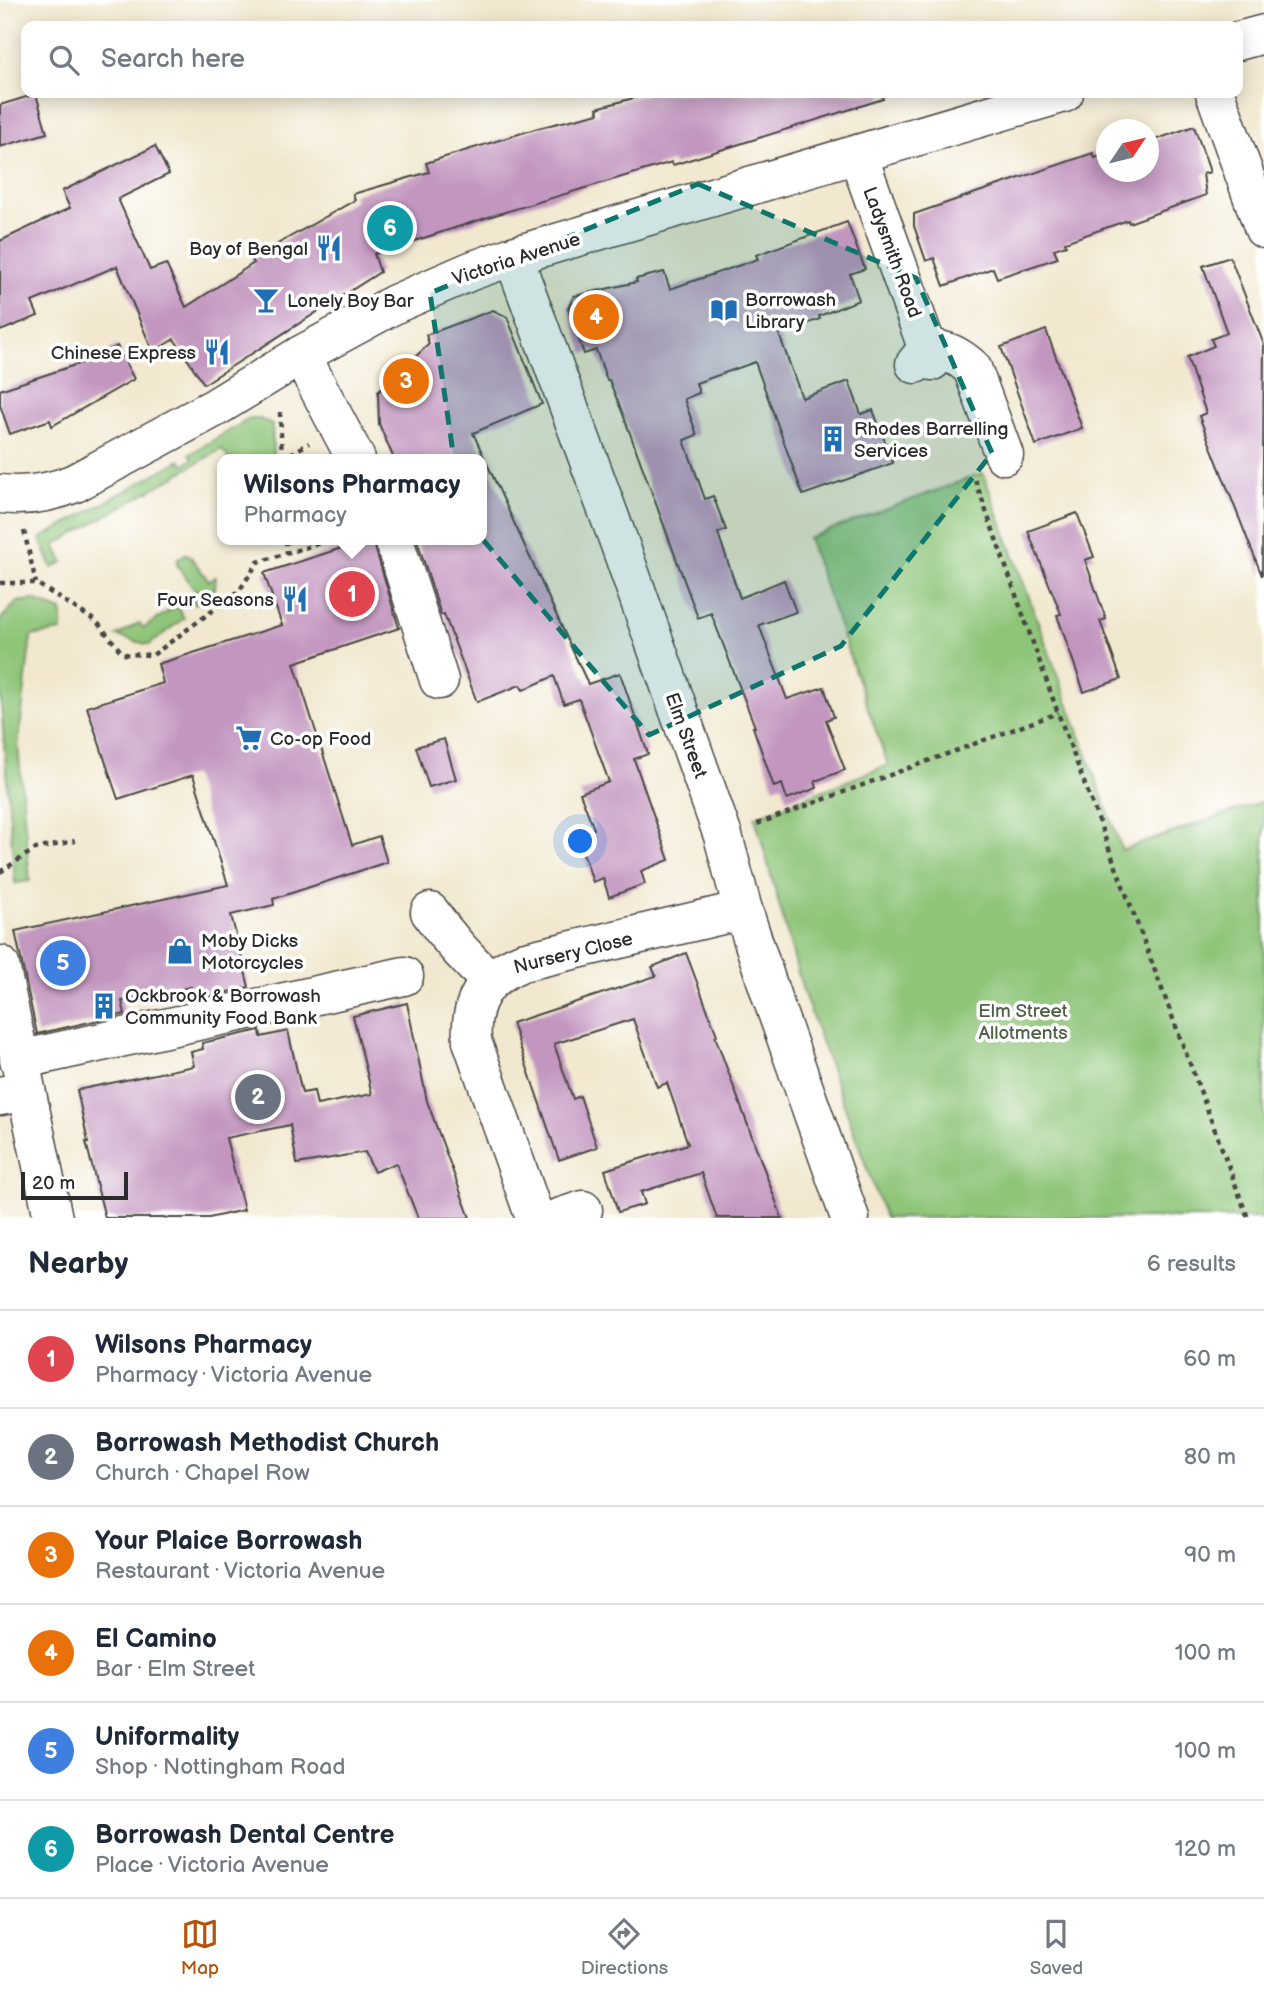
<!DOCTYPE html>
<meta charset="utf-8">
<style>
:root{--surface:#fff;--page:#f6f6f7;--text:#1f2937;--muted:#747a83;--line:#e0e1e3;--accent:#b45309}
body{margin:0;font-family:"Balsamiq Sans",sans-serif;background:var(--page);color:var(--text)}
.compass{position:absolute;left:1096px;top:119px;width:63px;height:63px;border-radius:50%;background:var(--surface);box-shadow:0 4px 18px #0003;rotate:55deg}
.scale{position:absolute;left:21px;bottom:18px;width:107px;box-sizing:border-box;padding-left:7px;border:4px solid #2b2b2b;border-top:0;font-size:19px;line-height:24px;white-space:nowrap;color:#2b2b2b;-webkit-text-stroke:5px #fff;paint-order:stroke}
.you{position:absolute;left:581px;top:842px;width:24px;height:24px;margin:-18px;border:5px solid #fff;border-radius:50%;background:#1a73e8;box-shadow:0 0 0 10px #1a73e833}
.badge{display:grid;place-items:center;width:46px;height:46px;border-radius:50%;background:var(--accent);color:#fff;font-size:23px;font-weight:700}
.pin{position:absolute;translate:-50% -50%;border:4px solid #fff;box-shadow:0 2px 7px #0006}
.popup{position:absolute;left:217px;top:454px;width:270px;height:91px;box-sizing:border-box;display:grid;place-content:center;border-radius:14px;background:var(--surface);filter:drop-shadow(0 2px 5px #0005);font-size:23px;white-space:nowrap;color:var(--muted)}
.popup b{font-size:26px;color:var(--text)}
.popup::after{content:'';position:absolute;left:50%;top:100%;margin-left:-14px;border:14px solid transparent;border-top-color:var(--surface)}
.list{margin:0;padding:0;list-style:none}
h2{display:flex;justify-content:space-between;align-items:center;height:91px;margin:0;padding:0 28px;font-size:30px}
h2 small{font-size:23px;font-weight:400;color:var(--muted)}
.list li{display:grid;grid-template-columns:46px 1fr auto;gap:21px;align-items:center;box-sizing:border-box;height:98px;padding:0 28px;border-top:2px solid var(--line)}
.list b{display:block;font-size:26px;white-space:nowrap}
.list p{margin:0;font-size:23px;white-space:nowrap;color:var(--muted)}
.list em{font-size:23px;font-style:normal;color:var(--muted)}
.icon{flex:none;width:38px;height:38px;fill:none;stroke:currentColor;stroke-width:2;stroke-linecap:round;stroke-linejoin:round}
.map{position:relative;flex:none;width:1264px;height:1218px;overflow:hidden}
.search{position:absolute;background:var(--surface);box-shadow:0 4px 18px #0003;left:21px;right:21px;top:21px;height:77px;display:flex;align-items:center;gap:18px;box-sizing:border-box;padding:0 24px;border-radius:14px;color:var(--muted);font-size:26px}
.sheet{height:679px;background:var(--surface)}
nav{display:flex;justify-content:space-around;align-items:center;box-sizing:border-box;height:98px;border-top:2px solid var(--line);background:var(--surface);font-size:19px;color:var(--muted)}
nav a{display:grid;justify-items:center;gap:4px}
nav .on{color:var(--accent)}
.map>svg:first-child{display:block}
</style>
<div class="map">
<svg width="1264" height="1218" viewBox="0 0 1264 1218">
<rect width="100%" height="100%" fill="#fff"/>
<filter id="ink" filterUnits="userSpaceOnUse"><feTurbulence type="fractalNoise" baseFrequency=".0143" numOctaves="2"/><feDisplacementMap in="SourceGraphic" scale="14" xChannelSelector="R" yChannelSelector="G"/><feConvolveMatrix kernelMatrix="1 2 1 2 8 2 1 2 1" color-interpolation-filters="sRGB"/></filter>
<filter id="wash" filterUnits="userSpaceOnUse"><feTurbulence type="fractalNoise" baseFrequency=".00686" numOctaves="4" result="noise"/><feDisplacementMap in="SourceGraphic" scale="28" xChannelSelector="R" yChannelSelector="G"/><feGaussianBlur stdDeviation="1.57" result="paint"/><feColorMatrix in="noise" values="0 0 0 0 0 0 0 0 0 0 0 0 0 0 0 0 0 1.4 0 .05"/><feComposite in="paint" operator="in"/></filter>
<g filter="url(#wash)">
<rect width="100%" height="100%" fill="#f1e8cf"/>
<g fill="#8ec578" stroke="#5c7852" stroke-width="2">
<path d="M 249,419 L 260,419 L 272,425 L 273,459 L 229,459 L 222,449 L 55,545 L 63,562 L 52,568 L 40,539 L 180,460 L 184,464 L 193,459 L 190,454 Z"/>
<path d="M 983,473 L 1122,850 L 1264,801 L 1264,1218 L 885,1218 L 803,991 L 755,817 L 888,765 L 808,538 Z"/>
<path d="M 185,554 L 189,555 L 209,581 L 216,577 L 215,589 L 195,604 L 190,596 L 196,591 L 177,565 L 177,560 Z"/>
<path d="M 34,600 L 62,611 L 62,631 L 31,636 L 18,746 L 30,881 L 15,883 L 0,691 L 0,620 L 17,602 Z"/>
<path d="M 177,605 L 184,618 L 149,645 L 117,636 L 139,623 L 144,628 Z"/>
</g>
<g id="blocks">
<g fill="#c296bf">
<path d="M 652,93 L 882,93 L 883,99 L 673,165 L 672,162 L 495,215 L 374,254 L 380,272 L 204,384 L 174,339 L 153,352 L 117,266 L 32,302 L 38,316 L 0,331 L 0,241 L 70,208 L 62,191 L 155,146 L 169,174 L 118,199 L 150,270 L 166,264 L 186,307 L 254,263 L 251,259 L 355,200 L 353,194 L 429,172 L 426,163 L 538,128 L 599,113 L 597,108 Z"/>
<path d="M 36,94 L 47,133 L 0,147 L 0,105 Z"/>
<path d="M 1194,126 L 1210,172 L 1203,174 L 1206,195 L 1129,223 L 1128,220 L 1065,242 L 1066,245 L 1054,249 L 1058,258 L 997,278 L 993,268 L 944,286 L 934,258 L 926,261 L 914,226 L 914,214 L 1093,153 L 1095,158 L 1107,154 L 1107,172 L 1149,172 L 1149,142 Z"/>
<path d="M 847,222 L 865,269 L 850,274 L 859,300 L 819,316 L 820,319 L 779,334 L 802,398 L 849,381 L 861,414 L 873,410 L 893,463 L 803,495 L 755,362 L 696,383 L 699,393 L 684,399 L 697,435 L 684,440 L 705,499 L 713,496 L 726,530 L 718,533 L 740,598 L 784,580 L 796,612 L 759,625 L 787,699 L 824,687 L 834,717 L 826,720 L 845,770 L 815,781 L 817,788 L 787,799 L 782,784 L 774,787 L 753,727 L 755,727 L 711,613 L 698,618 L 621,409 L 609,380 L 607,380 L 596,350 L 584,354 L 568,308 L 574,296 L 637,282 L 636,279 L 664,272 L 670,289 L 758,259 L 756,255 Z"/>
<path d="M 1230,257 L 1264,345 L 1262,576 L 1199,416 L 1206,413 L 1187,357 L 1214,346 L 1211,339 L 1227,333 L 1203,266 Z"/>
<path d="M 493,310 L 507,317 L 542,404 L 473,433 L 588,684 L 620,673 L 648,754 L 634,759 L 669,860 L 641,871 L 645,884 L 609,897 L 603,878 L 593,882 L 577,835 L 594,829 L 580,793 L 609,782 L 579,699 L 564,704 L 554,676 L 523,690 L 520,685 L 477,702 L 444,614 L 441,615 L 417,540 L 481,540 L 481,459 L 394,459 L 379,424 L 378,392 L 429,344 L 426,335 Z"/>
<path d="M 1046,330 L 1082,428 L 1036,445 L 1001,347 Z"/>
<path d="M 117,346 L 134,379 L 52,426 L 50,420 L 10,434 L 0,405 L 0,390 L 93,359 Z"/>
<path d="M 1077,513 L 1094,557 L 1085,560 L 1106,619 L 1100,621 L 1121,679 L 1084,692 L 1057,615 L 1061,614 L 1028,531 Z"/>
<path d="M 367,540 L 373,540 L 399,628 L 294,663 L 352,845 L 379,836 L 387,862 L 273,899 L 274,905 L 231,915 L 249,987 L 193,1000 L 191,987 L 122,1001 L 125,1014 L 37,1034 L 15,931 L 228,885 L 193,775 L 118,799 L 87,707 L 163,683 L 158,664 L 282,625 L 264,573 Z"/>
<path d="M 444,739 L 456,779 L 429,787 L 416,747 Z"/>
<path d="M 686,953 L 717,1035 L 715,1036 L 782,1218 L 717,1218 L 701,1173 L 641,1192 L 645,1204 L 618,1212 L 605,1170 L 688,1144 L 667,1083 L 657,1087 L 633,1019 L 554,1044 L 573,1099 L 580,1096 L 597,1147 L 559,1160 L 512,1023 L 656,976 L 652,967 Z"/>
<path d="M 407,1003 L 427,1101 L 470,1218 L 418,1218 L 396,1163 L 374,1172 L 365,1152 L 297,1164 L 290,1125 L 226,1138 L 244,1210 L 209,1218 L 105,1218 L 86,1142 L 88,1142 L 77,1090 L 194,1066 L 191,1052 L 203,1049 L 202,1043 L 260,1030 L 261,1037 L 288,1031 L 302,1093 L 314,1091 L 317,1105 L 372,1094 L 353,1016 Z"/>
</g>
</g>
</g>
<g filter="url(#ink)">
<use href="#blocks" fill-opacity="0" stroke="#494744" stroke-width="2"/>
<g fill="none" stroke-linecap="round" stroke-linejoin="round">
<g stroke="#494744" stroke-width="41">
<g id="minor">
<path d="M 1238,41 L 1264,34"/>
<path d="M 1215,93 L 1264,229"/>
<path d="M 858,155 L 932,361"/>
<path d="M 513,256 L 619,542 L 723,836 L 743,910 L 773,1001 L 850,1218"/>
<path d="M 301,355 L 356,459"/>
<path d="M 915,364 L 927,349 C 945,348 959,356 972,368 L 1004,455"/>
<path d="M 0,494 C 27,497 51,493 75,483 L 216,407 L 301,355 L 395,304 L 471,271 L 513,256 L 1064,93"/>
<path d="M 394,540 L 439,680"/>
<path d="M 430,912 C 448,938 466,959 490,980"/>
<path d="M 19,1060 L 404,976"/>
<path d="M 0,1096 L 26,1091"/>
<path d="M 535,1218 L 472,1041 C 469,1000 485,977 522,962 L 743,910"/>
<path d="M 558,1218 L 583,1210"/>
</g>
</g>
<g stroke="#494744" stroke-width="41">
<path id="major" d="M 0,965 L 53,1218"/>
</g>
<g stroke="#494744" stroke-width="4.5" stroke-dasharray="5 5" stroke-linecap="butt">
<path d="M 280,412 L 282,459"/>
<path d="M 282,459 L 309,443"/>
<path d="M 975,480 L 1058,713 L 1248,1218"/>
<path d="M 24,531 L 36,583"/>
<path d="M 286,540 L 287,553"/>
<path d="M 0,583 L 36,583 L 97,622 L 123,654 L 153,655 L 239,591 L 258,562 L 330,540"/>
<path d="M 757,824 L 1058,713"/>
<path d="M 0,872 L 35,849 L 75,841"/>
</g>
<use href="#minor" stroke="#fff" stroke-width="38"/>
<use href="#major" stroke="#fff" stroke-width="38"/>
</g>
</g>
<path fill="#0f766e" fill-opacity="0.2" stroke="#0f766e" stroke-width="5" stroke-dasharray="14 9" stroke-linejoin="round" d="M 698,184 L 916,278 L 992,453 L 841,646 L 649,735 L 462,515 L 430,293 Z"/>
<defs>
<g id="restaurant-bare" transform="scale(2.1)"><path d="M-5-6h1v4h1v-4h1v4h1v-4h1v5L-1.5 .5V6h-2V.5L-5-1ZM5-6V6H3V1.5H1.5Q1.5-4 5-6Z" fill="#1f6fb2" stroke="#fff" stroke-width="2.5" paint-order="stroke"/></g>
<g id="bar-bare" transform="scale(2.1)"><path d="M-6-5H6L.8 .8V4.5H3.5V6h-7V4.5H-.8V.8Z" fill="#1f6fb2" stroke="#fff" stroke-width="2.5" paint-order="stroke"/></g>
<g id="library-bare" transform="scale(2.1)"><path d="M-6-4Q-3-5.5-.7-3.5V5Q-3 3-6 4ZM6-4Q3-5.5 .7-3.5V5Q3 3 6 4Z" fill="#1f6fb2" stroke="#fff" stroke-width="2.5" paint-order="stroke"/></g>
<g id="building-bare" transform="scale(2.1)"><path d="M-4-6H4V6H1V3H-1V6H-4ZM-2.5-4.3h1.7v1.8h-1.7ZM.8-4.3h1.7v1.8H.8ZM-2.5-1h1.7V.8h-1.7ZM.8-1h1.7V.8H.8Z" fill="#1f6fb2" stroke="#fff" stroke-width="2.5" paint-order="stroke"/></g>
<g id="supermarket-bare" transform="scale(2.1)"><path d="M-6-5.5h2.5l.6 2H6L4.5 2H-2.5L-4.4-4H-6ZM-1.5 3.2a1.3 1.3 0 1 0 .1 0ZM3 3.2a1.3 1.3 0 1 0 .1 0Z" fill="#1f6fb2" stroke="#fff" stroke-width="2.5" paint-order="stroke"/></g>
<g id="shop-bare" transform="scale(2.1)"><path d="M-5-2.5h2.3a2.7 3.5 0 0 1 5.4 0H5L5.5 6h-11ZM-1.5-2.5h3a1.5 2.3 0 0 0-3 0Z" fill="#1f6fb2" stroke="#fff" stroke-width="2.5" paint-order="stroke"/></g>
</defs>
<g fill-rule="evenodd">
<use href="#restaurant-bare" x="329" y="248"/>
<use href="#bar-bare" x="266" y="300"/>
<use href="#library-bare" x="724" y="310"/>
<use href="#restaurant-bare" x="217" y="352"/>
<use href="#building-bare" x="833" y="439"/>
<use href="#restaurant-bare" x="295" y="599"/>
<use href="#supermarket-bare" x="249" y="738"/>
<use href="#shop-bare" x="180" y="951"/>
<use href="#building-bare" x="104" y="1006"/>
</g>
<g text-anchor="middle" stroke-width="7" stroke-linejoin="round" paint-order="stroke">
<g font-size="19" fill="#2b2b2b" stroke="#fff" text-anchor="start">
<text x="308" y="255" text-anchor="end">Bay of Bengal</text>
<text x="745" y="306">Borrowash<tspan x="745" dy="22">Library</tspan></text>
<text x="287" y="307">Lonely Boy Bar</text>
<text x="196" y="359" text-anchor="end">Chinese Express</text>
<text x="854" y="435">Rhodes Barrelling<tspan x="854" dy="22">Services</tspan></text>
<text x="274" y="606" text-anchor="end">Four Seasons</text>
<text x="270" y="745">Co-op Food</text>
<text x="201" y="947">Moby Dicks<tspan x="201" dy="22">Motorcycles</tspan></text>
<text x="125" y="1002">Ockbrook &amp; Borrowash<tspan x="125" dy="22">Community Food Bank</tspan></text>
</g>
<g font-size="19" fill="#2b2b2b" stroke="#fff">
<text transform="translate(893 252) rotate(70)" y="7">Ladysmith Road</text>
<text transform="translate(516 258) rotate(-18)" y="7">Victoria Avenue</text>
<text transform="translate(687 735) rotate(70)" y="7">Elm Street</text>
<text transform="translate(573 952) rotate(-14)" y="7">Nursery Close</text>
</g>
<g font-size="19" fill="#4e6146" stroke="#fff">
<text x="1023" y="1017">Elm Street<tspan x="1023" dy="22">Allotments</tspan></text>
</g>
</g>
</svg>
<svg class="compass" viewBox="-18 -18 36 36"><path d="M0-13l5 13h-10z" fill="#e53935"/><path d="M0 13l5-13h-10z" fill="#747a83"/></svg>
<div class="scale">20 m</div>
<div class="you"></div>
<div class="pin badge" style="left:352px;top:594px;background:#e0444e">1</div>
<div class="popup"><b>Wilsons Pharmacy</b>Pharmacy</div>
<div class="pin badge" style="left:258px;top:1097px;background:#6b7280">2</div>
<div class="pin badge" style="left:406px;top:381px;background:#e8710a">3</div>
<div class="pin badge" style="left:596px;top:317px;background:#e8710a">4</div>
<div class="pin badge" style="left:63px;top:963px;background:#3f7fe0">5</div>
<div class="pin badge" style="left:390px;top:228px;background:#0f9aa8">6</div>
<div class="search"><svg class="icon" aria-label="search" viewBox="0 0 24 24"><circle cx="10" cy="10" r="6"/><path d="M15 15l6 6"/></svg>Search here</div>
</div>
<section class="sheet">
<h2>Nearby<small>6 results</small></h2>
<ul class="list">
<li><span class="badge" style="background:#e0444e">1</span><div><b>Wilsons Pharmacy</b><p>Pharmacy · Victoria Avenue</p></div><em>60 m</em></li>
<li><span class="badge" style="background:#6b7280">2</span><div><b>Borrowash Methodist Church</b><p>Church · Chapel Row</p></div><em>80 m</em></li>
<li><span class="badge" style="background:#e8710a">3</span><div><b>Your Plaice Borrowash</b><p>Restaurant · Victoria Avenue</p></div><em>90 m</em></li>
<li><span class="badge" style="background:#e8710a">4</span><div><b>El Camino</b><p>Bar · Elm Street</p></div><em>100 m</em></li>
<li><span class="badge" style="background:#3f7fe0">5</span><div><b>Uniformality</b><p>Shop · Nottingham Road</p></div><em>100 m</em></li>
<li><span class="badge" style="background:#0f9aa8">6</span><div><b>Borrowash Dental Centre</b><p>Place · Victoria Avenue</p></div><em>120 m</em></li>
</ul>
</section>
<nav>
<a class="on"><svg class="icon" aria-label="map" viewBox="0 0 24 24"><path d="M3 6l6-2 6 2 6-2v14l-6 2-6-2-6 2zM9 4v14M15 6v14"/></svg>Map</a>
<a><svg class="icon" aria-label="directions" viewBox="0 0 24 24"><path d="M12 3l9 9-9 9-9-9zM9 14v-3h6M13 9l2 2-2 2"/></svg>Directions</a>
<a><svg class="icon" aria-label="saved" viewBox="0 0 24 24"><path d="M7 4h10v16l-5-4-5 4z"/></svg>Saved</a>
</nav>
